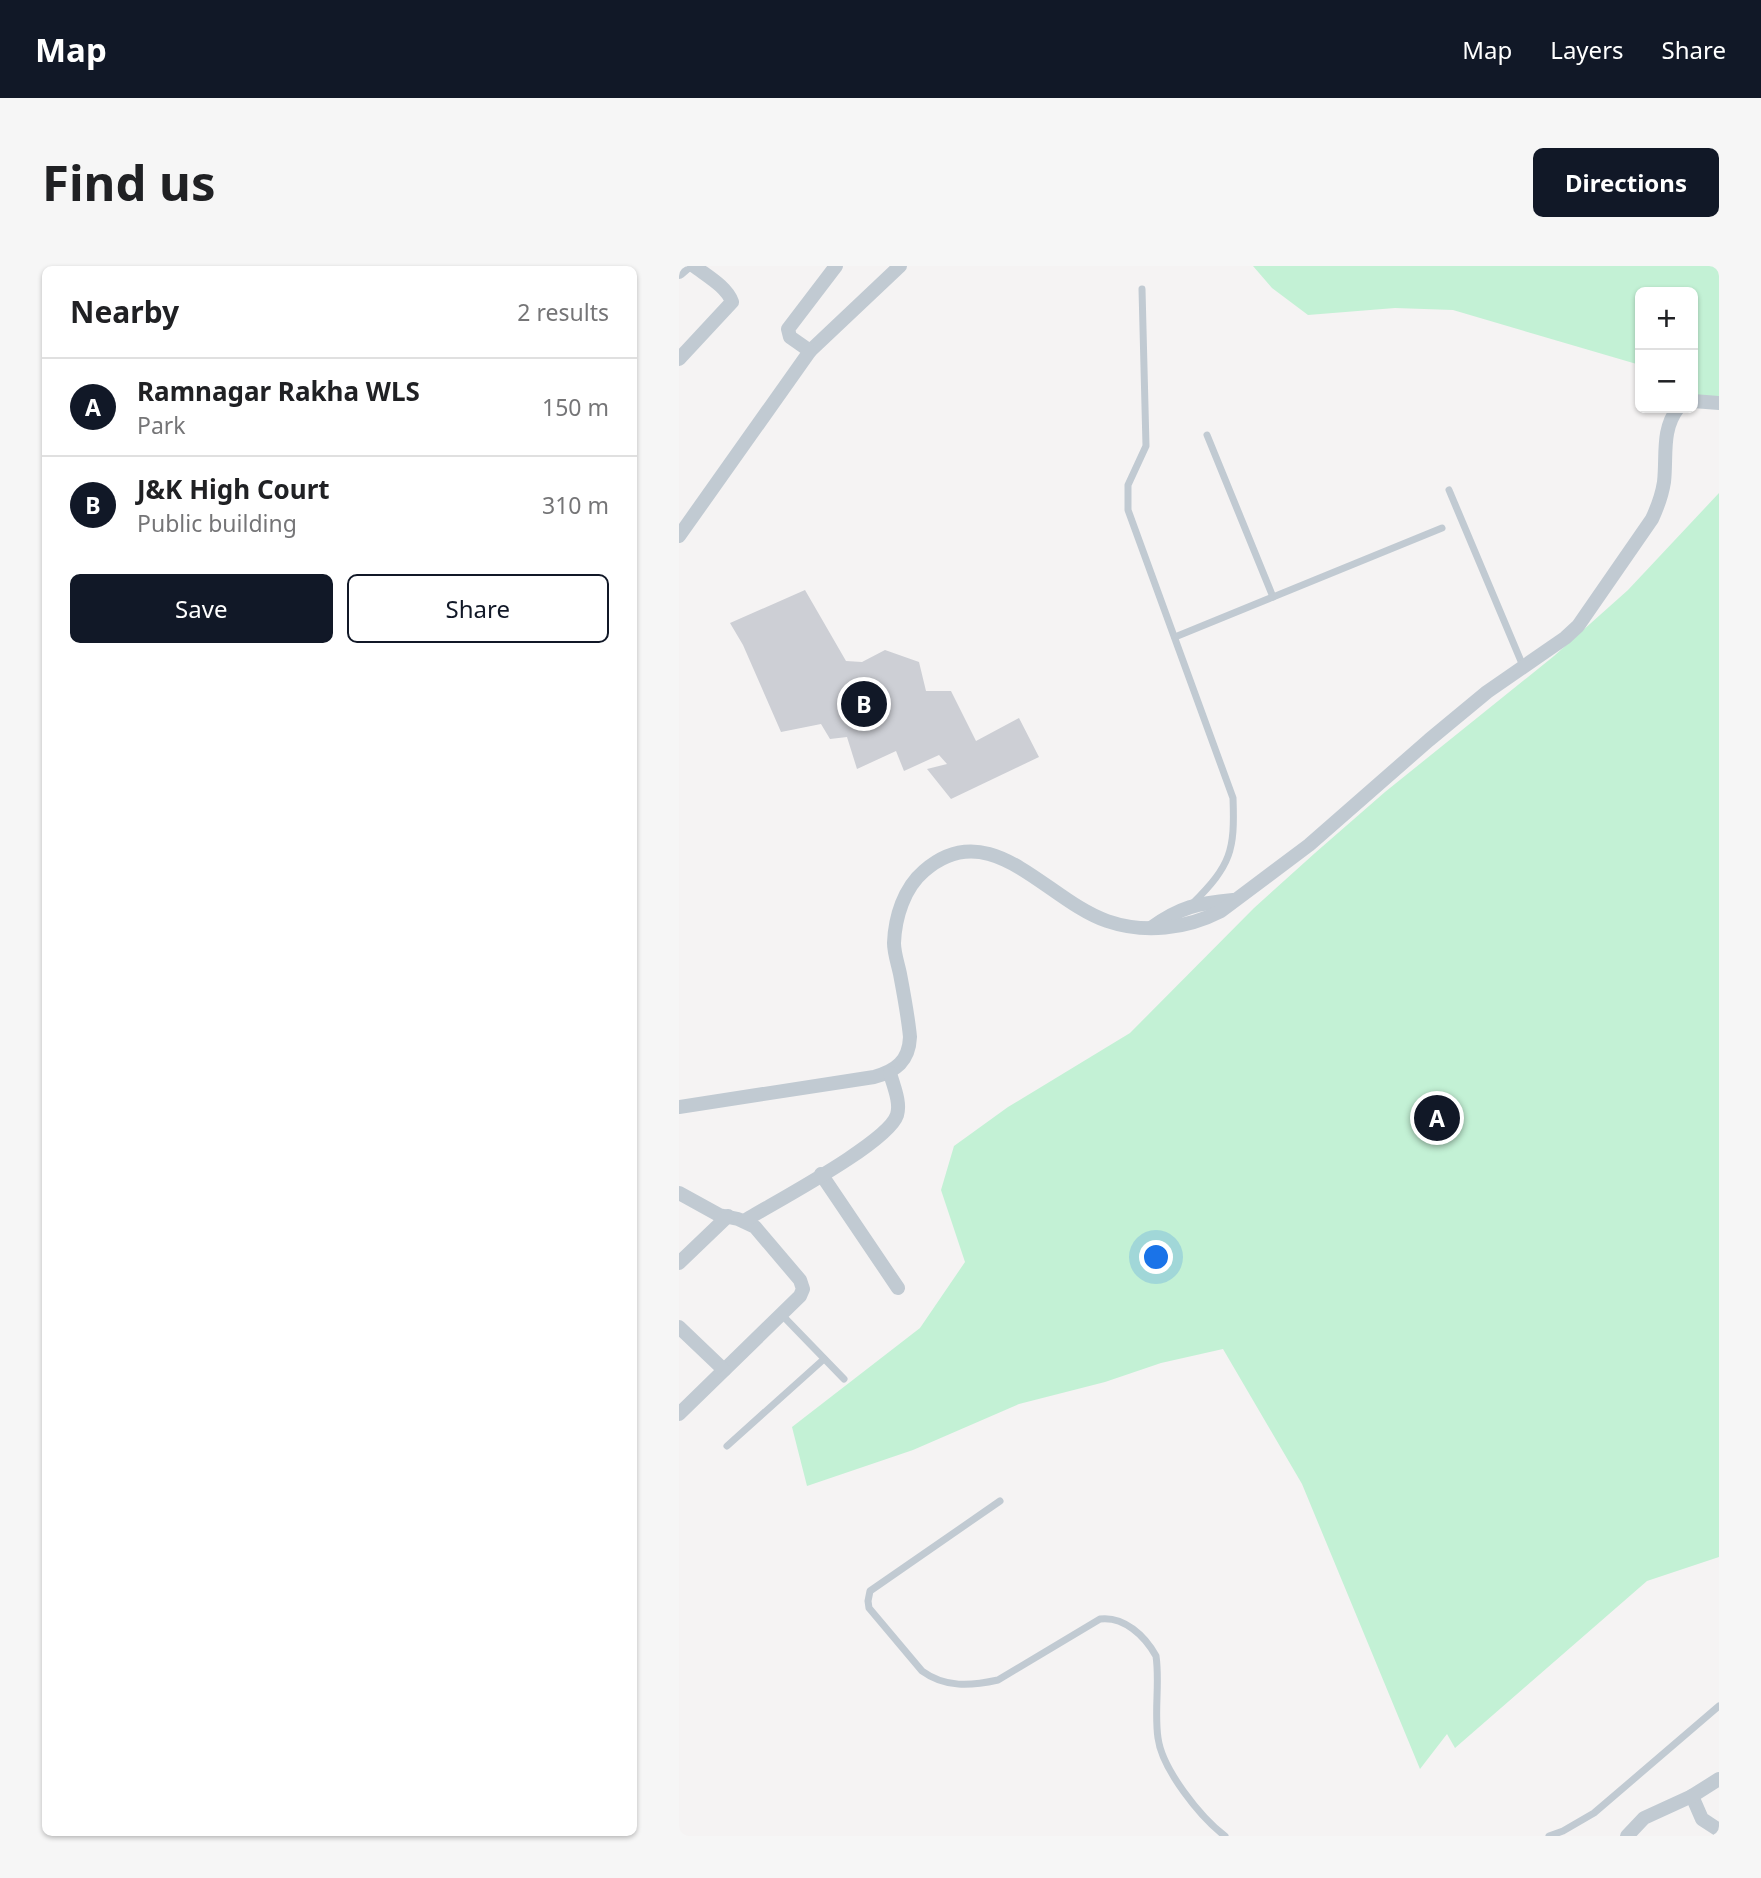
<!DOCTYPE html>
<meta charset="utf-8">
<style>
:root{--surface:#fff;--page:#f6f6f6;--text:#202124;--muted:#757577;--line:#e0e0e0;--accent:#111827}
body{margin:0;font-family:"Noto Sans",sans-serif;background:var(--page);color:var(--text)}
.controls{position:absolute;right:21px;top:21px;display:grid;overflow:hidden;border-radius:10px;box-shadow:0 2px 5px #0004}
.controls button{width:63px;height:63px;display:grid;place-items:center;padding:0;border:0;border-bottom:2px solid var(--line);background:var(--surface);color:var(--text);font:35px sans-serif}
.you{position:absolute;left:478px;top:992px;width:24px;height:24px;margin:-18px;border:5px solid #fff;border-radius:50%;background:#1a73e8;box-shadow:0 0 0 10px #1a73e833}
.badge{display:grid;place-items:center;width:46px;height:46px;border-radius:50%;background:var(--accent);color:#fff;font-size:23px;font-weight:700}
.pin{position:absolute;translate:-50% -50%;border:4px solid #fff;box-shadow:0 2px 7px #0006}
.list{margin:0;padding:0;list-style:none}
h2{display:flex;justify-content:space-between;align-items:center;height:91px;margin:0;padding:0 28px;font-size:30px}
h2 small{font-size:23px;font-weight:400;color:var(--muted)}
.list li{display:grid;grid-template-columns:46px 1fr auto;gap:21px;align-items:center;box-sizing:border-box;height:98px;padding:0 28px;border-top:2px solid var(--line)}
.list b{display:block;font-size:26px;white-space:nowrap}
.list p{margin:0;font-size:23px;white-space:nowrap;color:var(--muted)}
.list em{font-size:23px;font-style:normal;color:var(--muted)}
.actions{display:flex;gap:14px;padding:21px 28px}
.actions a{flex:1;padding:16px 0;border:2px solid var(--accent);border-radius:10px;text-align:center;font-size:24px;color:var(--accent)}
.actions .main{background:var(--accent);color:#fff}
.map{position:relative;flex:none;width:1040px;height:1570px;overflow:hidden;border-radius:10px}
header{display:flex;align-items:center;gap:42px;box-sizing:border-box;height:98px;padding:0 35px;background:var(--accent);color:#fff}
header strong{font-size:33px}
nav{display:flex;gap:38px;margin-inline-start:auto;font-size:24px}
.intro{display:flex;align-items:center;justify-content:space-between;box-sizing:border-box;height:168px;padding:0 42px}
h1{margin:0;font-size:49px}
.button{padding:18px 32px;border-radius:10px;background:var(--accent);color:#fff;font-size:24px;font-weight:700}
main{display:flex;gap:42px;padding:0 42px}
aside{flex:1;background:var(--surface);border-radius:10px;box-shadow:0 2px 5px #0004}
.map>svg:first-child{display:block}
</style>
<header>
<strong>Map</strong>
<nav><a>Map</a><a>Layers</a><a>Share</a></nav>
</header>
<div class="intro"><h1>Find us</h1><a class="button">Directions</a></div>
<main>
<aside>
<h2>Nearby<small>2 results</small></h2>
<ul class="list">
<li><span class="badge">A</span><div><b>Ramnagar Rakha WLS</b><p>Park</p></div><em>150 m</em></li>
<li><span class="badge">B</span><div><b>J&amp;K High Court</b><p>Public building</p></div><em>310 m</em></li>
</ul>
<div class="actions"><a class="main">Save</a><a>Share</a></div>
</aside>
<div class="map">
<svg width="1040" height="1570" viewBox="0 0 1040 1570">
<rect width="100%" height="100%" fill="#f5f3f3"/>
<g fill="#c3f1d5">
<path d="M 574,0 L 1040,0 L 1040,142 L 1014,127 L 1014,26 L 961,26 L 961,99 L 774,44 L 716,42 L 629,49 L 593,22 Z"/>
<path d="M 1040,227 L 1040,1291 L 968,1315 L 776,1482 L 768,1468 L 741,1503 L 623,1218 L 544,1083 L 482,1097 L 426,1116 L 340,1138 L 234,1184 L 128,1220 L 113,1161 L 241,1062 L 286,996 L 262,924 L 275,880 L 329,841 L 451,767 L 575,642 L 636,587 L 706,526 L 875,390 L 949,324 Z"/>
</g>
<path fill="#cdcfd5" d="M 126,324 L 167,395 L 183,396 L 206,384 L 240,396 L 247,425 L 272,425 L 297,475 L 340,452 L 360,491 L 272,533 L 248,503 L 268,498 L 260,489 L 225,505 L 217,485 L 178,503 L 168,471 L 151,473 L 142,458 L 102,466 L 64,379 L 51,357 Z"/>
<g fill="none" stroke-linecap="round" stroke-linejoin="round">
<g stroke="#c1cad2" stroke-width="7">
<path d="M 463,23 L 467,180 L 449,219 L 449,244 L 554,532 C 556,585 552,599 514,637"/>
<path d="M 528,169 L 594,331"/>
<path d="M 770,224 L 844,400"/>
<path d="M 496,371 L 763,262"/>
<path d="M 103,1049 L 165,1113"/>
<path d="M 48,1180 L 145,1093"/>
<path d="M 321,1235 L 191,1325 L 189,1335 L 190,1342 L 243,1405 C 266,1422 292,1420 319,1414 L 421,1353 C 445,1350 466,1370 477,1390 C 481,1417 475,1445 479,1472 C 483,1503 521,1551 546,1570"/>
<path d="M 870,1570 L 884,1565 L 915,1547 L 1040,1440"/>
</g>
<g stroke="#c1cad2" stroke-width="14">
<path d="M 0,6 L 7,0"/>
<path d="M 131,85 L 221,0"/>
<path d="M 0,93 L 53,36 C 48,21 28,10 15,0"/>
<path d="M 1014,135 L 1040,137"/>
<path d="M 0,270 L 131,85 L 111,71 L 109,63 L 157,0"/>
<path d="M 472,662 C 501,641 519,637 554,634"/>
<path d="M 0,841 L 195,811 C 217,805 230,795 231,771 C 229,750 225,729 221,708 C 219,698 215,687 215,677 C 216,651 225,622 245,605 C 311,547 367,634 428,655 C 466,668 507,663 542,645 L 630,579 L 750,474 L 808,426 L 886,372 L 899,360 L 973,253 C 979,240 983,229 985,216 C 988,190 982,164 999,142"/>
<path d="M 142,908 L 219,1022"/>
<path d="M 0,927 L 40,949 L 59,953 L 76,961 L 121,1014 L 124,1023 L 121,1030 L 0,1148"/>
<path d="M 65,955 C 94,937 209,877 218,849 C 222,836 214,819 211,807"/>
<path d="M 0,997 L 49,950"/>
<path d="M 0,1061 L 45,1104"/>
<path d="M 1013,1530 L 1023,1553 L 1040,1564"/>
<path d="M 948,1570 L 965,1552 L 1013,1530 L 1040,1513"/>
</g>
</g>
</svg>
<div class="controls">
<button>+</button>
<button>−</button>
</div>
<div class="you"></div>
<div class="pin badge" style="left:758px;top:852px">A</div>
<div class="pin badge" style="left:185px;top:438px">B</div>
</div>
</main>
